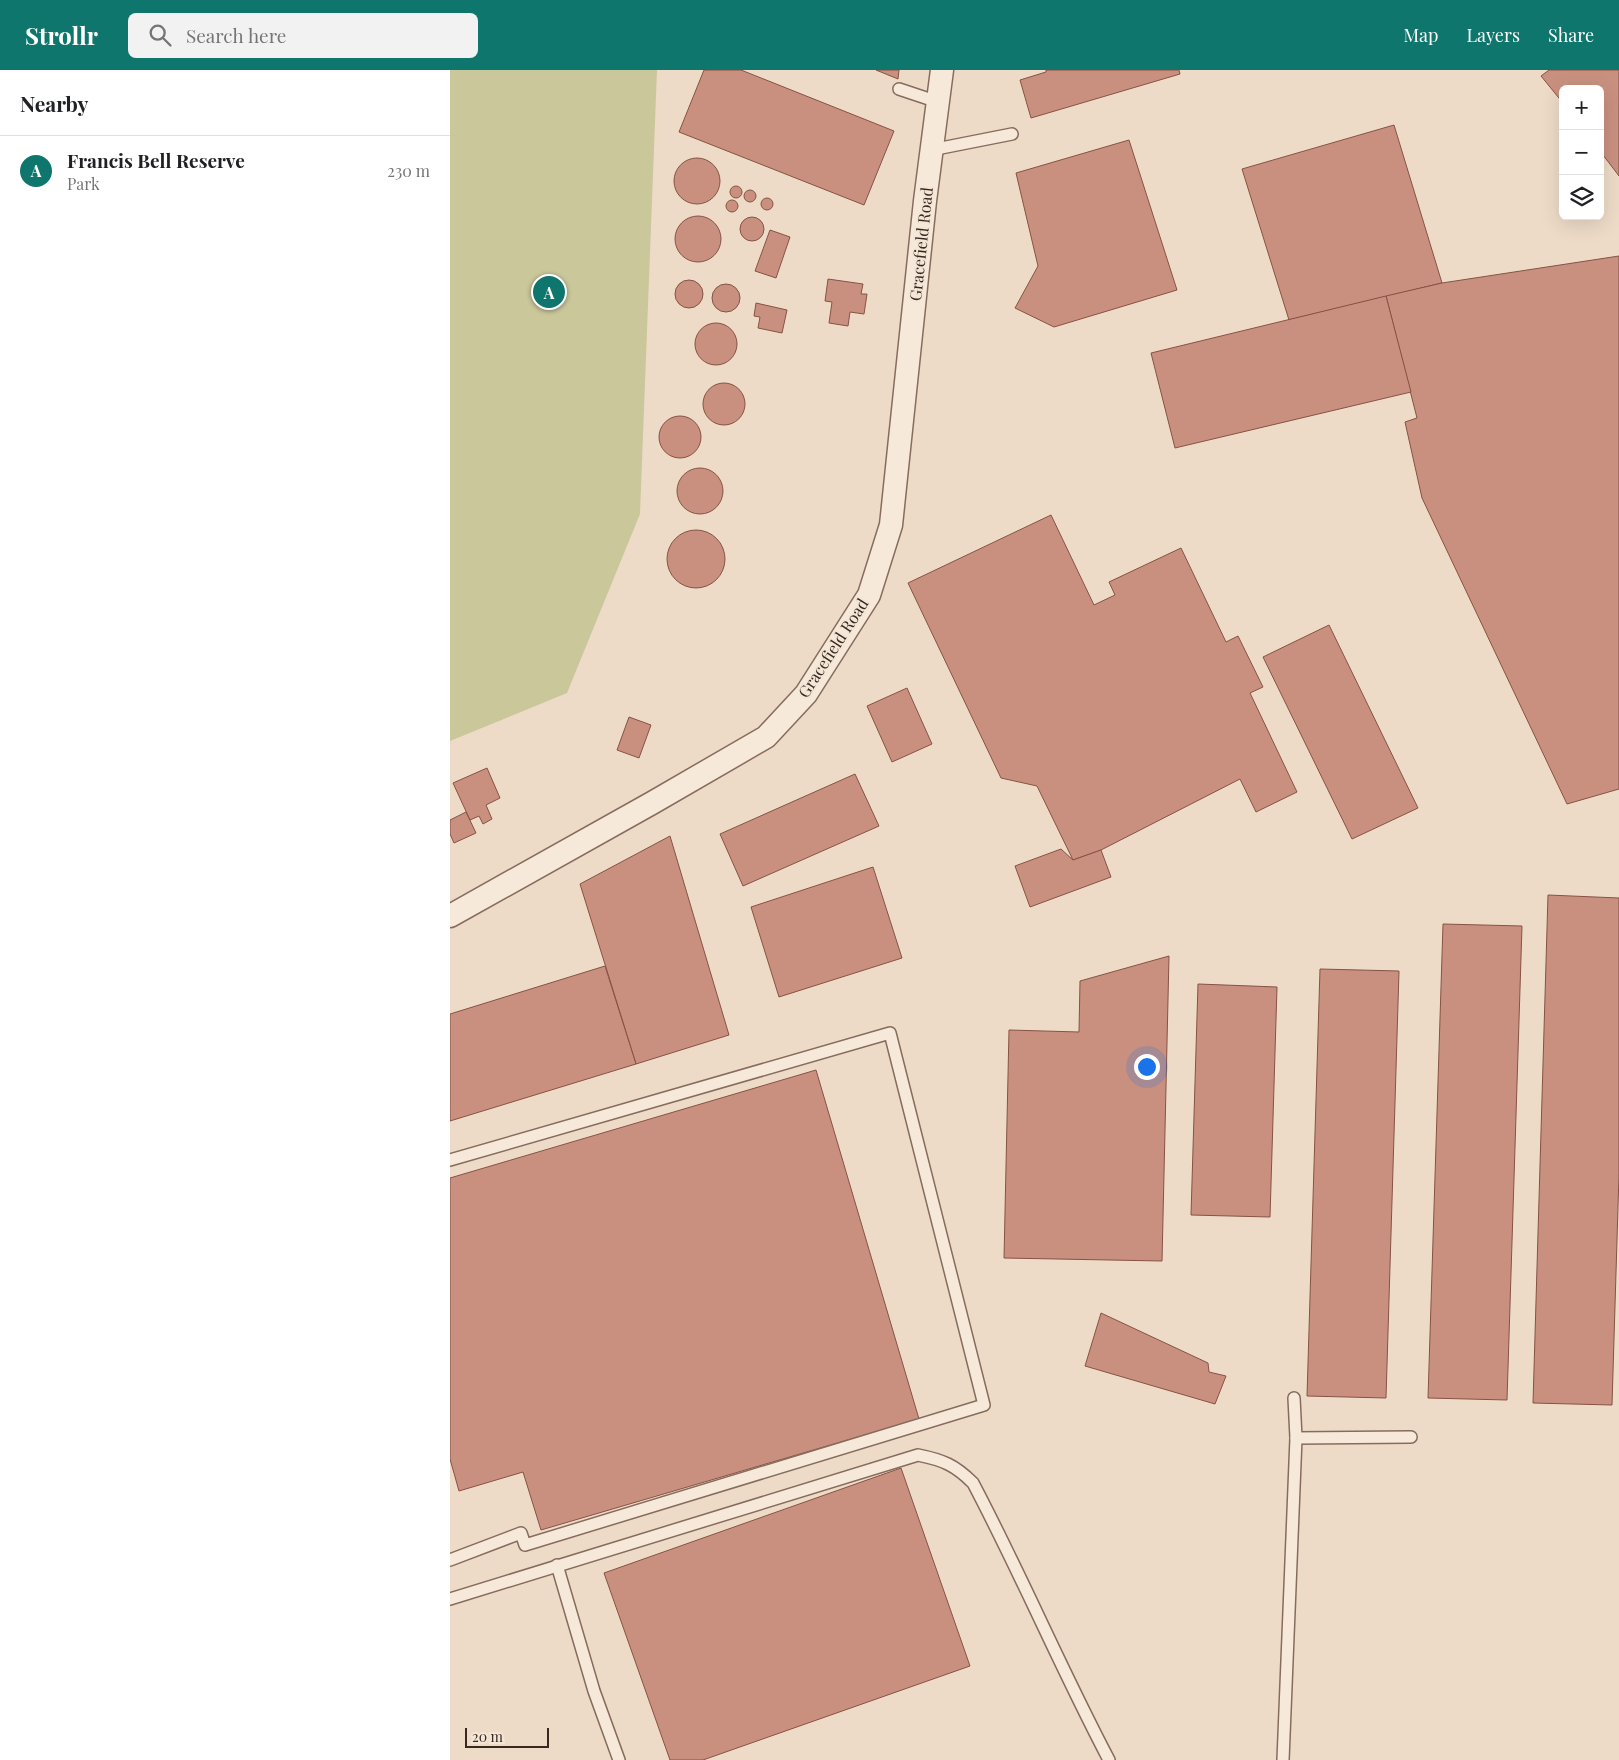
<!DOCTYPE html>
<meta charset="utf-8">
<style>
:root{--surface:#fff;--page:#f2f2f2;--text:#202124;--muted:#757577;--line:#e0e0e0;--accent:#0f766e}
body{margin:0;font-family:"Playfair Display",serif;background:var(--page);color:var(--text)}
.controls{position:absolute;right:15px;top:15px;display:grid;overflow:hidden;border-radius:8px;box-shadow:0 5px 20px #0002}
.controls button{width:45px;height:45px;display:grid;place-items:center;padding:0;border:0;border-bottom:1px solid var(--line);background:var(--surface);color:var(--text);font:25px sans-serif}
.scale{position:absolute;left:15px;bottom:12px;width:84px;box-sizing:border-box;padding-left:5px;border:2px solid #382820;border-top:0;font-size:14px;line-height:18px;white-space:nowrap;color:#382820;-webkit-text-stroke:4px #f4e6d6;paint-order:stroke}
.you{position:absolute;left:696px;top:996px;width:18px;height:18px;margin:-12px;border:4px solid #fff;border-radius:50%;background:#1a73e8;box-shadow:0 0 0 8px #1a73e833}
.badge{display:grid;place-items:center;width:32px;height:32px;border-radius:50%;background:var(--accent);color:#fff;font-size:16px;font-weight:700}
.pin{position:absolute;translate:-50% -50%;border:2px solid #fff;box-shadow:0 1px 5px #0006}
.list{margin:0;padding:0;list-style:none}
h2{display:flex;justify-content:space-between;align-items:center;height:65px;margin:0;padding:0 20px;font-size:21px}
h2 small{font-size:16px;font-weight:400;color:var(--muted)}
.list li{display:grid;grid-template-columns:32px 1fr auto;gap:15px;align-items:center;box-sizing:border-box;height:70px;padding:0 20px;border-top:1px solid var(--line)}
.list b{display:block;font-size:19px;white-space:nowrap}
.list p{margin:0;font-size:16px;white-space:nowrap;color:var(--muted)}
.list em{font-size:16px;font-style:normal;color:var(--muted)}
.icon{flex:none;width:28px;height:28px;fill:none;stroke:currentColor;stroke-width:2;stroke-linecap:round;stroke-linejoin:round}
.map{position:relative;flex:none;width:1169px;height:1690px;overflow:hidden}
header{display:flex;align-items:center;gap:30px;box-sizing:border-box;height:70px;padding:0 25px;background:var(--accent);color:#fff}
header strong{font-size:24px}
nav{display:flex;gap:28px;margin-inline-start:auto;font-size:18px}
.search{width:350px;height:45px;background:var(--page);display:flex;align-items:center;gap:12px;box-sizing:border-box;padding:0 18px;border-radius:8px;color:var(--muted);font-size:19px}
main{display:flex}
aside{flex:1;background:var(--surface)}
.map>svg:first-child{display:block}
</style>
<header>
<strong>Strollr</strong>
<div class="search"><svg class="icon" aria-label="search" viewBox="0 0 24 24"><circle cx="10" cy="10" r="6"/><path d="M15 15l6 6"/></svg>Search here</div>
<nav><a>Map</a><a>Layers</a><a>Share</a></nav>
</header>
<main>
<aside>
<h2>Nearby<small></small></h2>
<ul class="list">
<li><span class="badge">A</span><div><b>Francis Bell Reserve</b><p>Park</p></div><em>230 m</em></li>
</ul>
</aside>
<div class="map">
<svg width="1169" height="1690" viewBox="0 0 1169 1690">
<rect width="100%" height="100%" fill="#eddbc7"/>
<path fill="#cac79b" d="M 0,0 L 207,0 L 190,444 L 117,623 L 0,671 Z"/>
<g fill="#c9907f" stroke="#865244">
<path d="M 254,0 L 291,0 L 444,61 L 414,135 L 229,62 Z"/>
<path d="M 426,0 L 449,0 L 448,9 Z"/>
<path d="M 596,0 L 729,0 L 730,4 L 581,48 L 570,10 L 596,2 Z"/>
<path d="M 1099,0 L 1169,0 L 1169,106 L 1150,81 L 1150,19 L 1113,19 L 1113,33 L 1091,6 Z"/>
<path d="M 944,55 L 992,213 L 839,250 L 792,99 Z"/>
<path d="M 679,70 L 727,220 L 604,257 L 565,238 L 588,196 L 566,103 Z"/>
<circle cx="247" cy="111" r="23"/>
<circle cx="286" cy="122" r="6"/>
<circle cx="300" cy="126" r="6"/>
<circle cx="317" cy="134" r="6"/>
<circle cx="282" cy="136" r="6"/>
<circle cx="248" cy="169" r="23"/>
<circle cx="302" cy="159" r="12"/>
<path d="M 320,160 L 340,167 L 326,208 L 305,201 Z"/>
<path d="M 1169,186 L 1169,719 L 1117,734 L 972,428 L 955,352 L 967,348 L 936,226 L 992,213 Z"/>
<path d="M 378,209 L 413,214 L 411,224 L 417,224 L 414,244 L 400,242 L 398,256 L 379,253 L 382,232 L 375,231 Z"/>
<circle cx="239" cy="224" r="14"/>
<circle cx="276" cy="228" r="14"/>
<path d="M 936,226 L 961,322 L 725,378 L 701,283 Z"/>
<path d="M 306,233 L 337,240 L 332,263 L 308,258 L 310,247 L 304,246 Z"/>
<circle cx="266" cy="274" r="21"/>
<circle cx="274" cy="334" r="21"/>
<circle cx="230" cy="367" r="21"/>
<circle cx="250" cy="421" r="23"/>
<path d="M 601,445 L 644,535 L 665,525 L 659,512 L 731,478 L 776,572 L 788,566 L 813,617 L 800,623 L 847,722 L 806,742 L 790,709 L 651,780 L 623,790 L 587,716 L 551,708 L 458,513 Z"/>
<circle cx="246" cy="489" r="29"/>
<path d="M 879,555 L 968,738 L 902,769 L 813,587 Z"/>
<path d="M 457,618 L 482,674 L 442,692 L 417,636 Z"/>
<path d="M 179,647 L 201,655 L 189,688 L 167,680 Z"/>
<path d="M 37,698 L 50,728 L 36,735 L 42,749 L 33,754 L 29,746 L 20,750 L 3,713 Z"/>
<path d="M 405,704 L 429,756 L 293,816 L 270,764 Z"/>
<path d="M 16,742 L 26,763 L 4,773 L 0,764 L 0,750 Z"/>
<path d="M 220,766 L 279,965 L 186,994 L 130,814 Z"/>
<path d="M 611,779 L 623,790 L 651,780 L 661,807 L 580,837 L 565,796 Z"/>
<path d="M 423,797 L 452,888 L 329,927 L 301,837 Z"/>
<path d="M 1098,825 L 1169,828 L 1169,1104 L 1162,1335 L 1083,1333 Z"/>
<path d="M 993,854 L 1072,856 L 1057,1330 L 978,1328 Z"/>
<path d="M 719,886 L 712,1191 L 554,1188 L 559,960 L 629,962 L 630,911 Z"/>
<path d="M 155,896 L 186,994 L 0,1051 L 0,944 Z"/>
<path d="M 870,899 L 949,901 L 936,1328 L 857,1326 Z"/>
<path d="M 748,914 L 827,917 L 820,1147 L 741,1145 Z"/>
<path d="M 366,1000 L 469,1349 L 91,1460 L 73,1402 L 9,1421 L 0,1389 L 0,1108 Z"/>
<path d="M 651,1243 L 758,1293 L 759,1302 L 776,1306 L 765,1334 L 635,1296 Z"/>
<path d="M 451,1398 L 520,1596 L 253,1690 L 220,1690 L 154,1503 Z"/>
</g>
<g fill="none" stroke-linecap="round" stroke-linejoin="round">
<g stroke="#876c5d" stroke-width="14">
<g id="service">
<path d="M 449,19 L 488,32"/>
<path d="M 481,80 L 562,64"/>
<path d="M 0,1090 L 440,963 L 534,1335 L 75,1475 L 71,1463 L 0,1490"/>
<path d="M 846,1368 L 961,1367"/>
<path d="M 107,1495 L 144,1621 L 169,1690"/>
<path d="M 0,1529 L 468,1385 C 493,1390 505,1395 523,1413 C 571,1504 611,1599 659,1690"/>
<path d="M 833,1690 L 846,1368 L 844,1328"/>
</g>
</g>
<g stroke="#876c5d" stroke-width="25">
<path id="minor" d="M 0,846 L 202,733 L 316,667 L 356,624 L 419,525 L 441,455 L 475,131 L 492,0"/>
</g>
<use href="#service" stroke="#f7e9da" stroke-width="11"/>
<use href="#minor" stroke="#f7e9da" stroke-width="22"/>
</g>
<g text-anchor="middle" stroke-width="4" stroke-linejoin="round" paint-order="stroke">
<g font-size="16" fill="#382820" stroke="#f4e6d6">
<text transform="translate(471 174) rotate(-84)" y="6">Gracefield Road</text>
<text transform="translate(383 578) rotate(-57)" y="6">Gracefield Road</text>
</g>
</g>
</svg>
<div class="controls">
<button>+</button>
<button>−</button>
<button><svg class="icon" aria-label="layers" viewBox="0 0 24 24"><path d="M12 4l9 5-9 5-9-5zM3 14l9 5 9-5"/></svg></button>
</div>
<div class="scale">20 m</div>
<div class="you"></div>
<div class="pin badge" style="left:99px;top:222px">A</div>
</div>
</main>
